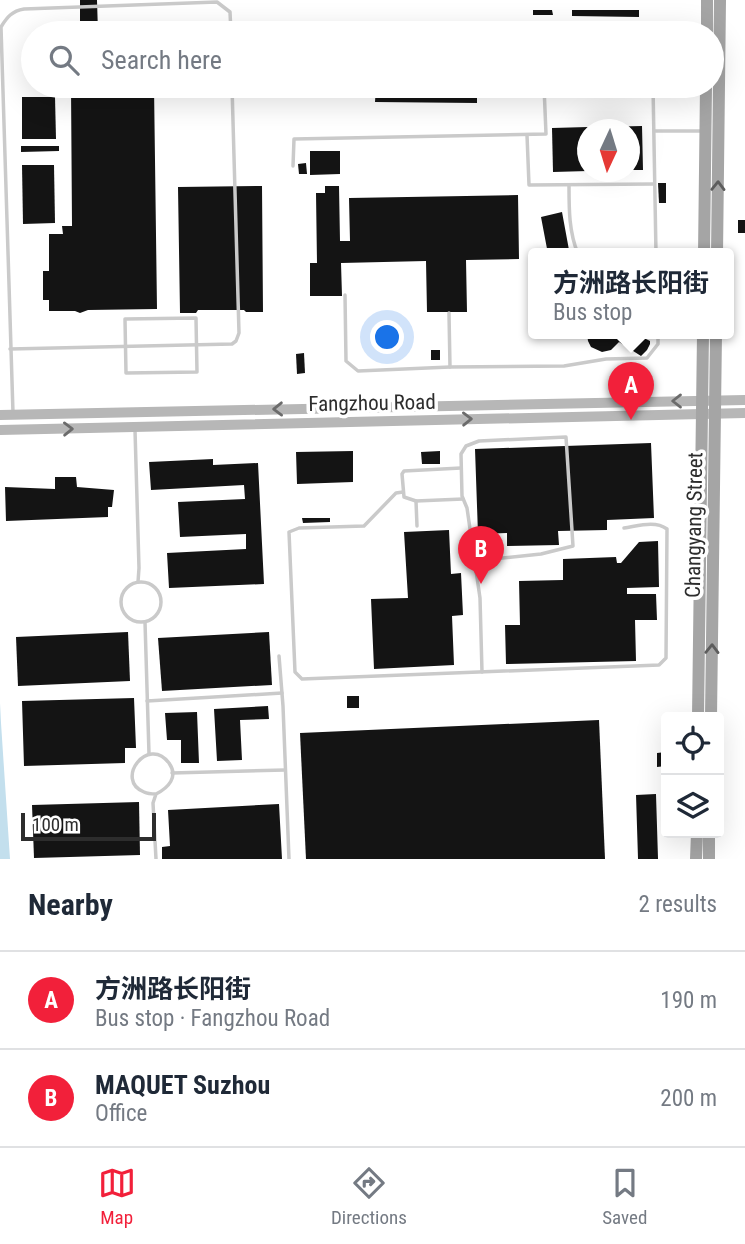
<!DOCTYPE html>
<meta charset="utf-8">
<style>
:root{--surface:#fff;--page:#f2f2f3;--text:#1f2937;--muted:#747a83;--line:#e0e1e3;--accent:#f2203a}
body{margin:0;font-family:"Roboto Condensed","Noto Sans SC",sans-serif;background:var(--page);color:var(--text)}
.controls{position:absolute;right:21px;bottom:21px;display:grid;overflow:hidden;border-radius:7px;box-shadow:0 7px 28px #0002}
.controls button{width:63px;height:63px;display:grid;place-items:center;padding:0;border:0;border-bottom:2px solid var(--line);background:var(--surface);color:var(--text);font:35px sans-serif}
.compass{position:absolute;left:577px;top:119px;width:63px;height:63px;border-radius:50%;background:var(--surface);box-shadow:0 7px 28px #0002;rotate:184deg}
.scale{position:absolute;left:21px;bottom:18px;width:135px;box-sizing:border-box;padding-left:7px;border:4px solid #2d2d2d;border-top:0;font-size:19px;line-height:24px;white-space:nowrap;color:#2d2d2d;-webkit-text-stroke:5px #fff;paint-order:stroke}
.you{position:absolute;left:388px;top:338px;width:24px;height:24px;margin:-18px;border:5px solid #fff;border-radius:50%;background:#1a73e8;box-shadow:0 0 0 10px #1a73e833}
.badge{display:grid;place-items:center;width:46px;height:46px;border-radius:50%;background:var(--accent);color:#fff;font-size:23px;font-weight:700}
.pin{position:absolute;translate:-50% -58px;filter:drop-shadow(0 2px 4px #0008)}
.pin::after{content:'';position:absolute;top:37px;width:24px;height:21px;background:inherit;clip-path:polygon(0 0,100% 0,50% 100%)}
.popup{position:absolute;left:528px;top:248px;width:206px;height:91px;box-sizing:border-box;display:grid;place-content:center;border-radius:7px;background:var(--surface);filter:drop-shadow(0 2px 5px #0005);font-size:23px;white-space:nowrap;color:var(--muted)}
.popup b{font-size:26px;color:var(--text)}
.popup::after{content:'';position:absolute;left:50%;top:100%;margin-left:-14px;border:14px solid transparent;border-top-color:var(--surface)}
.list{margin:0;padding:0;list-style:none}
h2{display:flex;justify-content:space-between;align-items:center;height:91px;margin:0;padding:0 28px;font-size:30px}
h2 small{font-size:23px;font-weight:400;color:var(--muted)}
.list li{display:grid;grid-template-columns:46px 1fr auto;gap:21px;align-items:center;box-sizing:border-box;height:98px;padding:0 28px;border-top:2px solid var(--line)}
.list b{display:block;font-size:26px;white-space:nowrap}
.list p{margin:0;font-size:23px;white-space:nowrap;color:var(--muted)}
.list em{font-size:23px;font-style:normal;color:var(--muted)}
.icon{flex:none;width:38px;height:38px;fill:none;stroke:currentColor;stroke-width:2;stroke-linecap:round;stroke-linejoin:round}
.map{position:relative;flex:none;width:745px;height:859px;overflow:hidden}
.search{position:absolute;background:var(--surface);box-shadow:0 7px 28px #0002;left:21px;right:21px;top:21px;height:77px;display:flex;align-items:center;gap:18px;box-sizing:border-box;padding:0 24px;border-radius:38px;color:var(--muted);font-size:26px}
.sheet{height:287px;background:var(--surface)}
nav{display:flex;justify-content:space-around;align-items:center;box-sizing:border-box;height:98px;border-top:2px solid var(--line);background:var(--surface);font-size:19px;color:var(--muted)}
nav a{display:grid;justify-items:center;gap:4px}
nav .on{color:var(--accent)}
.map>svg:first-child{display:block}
</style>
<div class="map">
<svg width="745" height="859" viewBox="0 0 745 859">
<rect width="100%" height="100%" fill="#fff"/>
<path fill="#c3dfed" d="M 0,703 L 1,723 L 10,859 L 0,859 Z"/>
<g fill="#141414">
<path d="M 80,0 L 97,0 L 98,33 L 80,33 Z"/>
<path d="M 533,10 L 552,10 L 553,15 L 533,15 Z"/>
<path d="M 572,10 L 639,10 L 639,17 L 572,16 Z"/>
<path d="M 376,30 L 427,31 L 427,33 L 376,33 Z"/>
<path d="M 71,86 L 154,86 L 157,309 L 88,310 L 80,313 L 75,311 L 49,311 L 49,300 L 43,300 L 43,271 L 49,271 L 49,234 L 63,234 L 62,226 L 72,226 Z"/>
<path d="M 376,86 L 477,86 L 477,103 L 375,102 Z"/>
<path d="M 22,97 L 55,97 L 56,139 L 22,139 Z"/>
<path d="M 642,126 L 643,170 L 630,170 L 630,130 L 599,130 L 599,127 Z"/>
<path d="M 588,127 L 588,171 L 553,172 L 552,128 Z"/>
<path d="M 21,146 L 59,146 L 59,151 L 21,152 Z"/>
<path d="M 310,151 L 340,151 L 340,174 L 310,175 Z"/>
<path d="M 306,163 L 307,174 L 299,174 L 298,164 Z"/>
<path d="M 22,165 L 54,165 L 55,223 L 23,224 Z"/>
<path d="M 658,183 L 666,183 L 666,203 L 659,203 Z"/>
<path d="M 262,186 L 263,312 L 246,312 L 244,310 L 198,310 L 196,313 L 180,313 L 178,187 Z"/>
<path d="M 325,186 L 339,186 L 340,241 L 350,241 L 349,198 L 518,195 L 519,259 L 466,260 L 467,312 L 427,312 L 426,261 L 341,263 L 342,296 L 310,296 L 310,263 L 317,263 L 316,193 L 325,193 Z"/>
<path d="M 562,212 L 569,250 L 564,251 L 565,254 L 548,254 L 541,217 Z"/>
<rect x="738" y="220" width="7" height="13"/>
<path d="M 587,334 L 649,334 L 646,339 L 650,341 L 650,344 L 647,350 L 641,356 L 619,342 L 611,350 L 602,352 L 591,347 L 588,341 Z"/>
<rect x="431" y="350" width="9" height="10"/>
<path d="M 304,353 L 305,373 L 297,374 L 296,354 Z"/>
<path d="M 651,443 L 654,518 L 607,520 L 607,530 L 558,531 L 559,545 L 507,546 L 507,533 L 478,534 L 475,449 Z"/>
<path d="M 353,451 L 353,482 L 297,484 L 296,452 Z"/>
<path d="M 440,451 L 440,464 L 422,464 L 421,452 Z"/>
<path d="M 213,459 L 213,465 L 258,463 L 264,584 L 169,588 L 167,553 L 246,549 L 246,534 L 180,537 L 178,502 L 245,499 L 244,485 L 151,490 L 149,462 Z"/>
<path d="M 55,477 L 76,477 L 77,487 L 114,490 L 112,507 L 108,507 L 108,517 L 6,521 L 5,487 L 55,489 Z"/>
<path d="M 302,518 L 330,518 L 330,522 L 303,523 Z"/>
<path d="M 449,530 L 451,574 L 461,573 L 463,615 L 452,616 L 454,665 L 374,669 L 371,599 L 408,598 L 404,532 Z"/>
<path d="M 658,541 L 659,587 L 627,588 L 627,594 L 656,594 L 657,620 L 635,620 L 636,661 L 506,664 L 505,625 L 520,625 L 519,581 L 563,580 L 563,559 L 616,557 L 617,563 L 621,563 L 639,542 Z"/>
<path d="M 128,632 L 130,681 L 18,686 L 16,637 Z"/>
<path d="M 269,632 L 272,685 L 162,691 L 158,638 Z"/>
<rect x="347" y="696" width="12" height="12"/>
<path d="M 134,698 L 136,748 L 125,748 L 125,763 L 24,766 L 22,701 Z"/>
<path d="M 268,706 L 269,719 L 240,720 L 242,760 L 217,761 L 214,709 Z"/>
<path d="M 197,712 L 199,763 L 181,763 L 181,740 L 167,740 L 165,713 Z"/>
<path d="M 599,720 L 605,859 L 306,859 L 300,733 Z"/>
<path d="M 666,752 L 666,766 L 657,767 L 657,753 Z"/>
<path d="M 656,794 L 658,859 L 638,859 L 636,795 Z"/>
<path d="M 139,802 L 140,855 L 34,858 L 32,805 Z"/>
<path d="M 279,804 L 282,859 L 162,859 L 162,847 L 170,846 L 168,810 Z"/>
</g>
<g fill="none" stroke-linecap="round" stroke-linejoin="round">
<g stroke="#cacaca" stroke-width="3.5">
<path d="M 653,86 L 656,254"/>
<path d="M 655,131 L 703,131"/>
<path d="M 527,135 L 529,185 L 654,184"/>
<path d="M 293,166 L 294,139 L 546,134 L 544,86"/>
<path d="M 569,186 C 569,210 569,232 578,254"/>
<path d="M 345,295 L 346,361 L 358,371 L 450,367 L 564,366 L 606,359 L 647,358 L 658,344 L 658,334"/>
<path d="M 449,313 L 450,367"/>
<path d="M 196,318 L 197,372 L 126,373 L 125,319 Z"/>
<path d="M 10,349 L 232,344 L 236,341 L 239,333 L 232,86"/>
<path d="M 13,413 L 1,27 C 7,17 12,11 24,9 L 217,2 L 230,12 L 231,33"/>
<path d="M 135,430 L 139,568 L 138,582"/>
<path d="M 461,468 L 404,471 L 402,474 L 404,497 L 416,501 L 463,499"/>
<path d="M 403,492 L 396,493 L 364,526 L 299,528 L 289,532 L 295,672 L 302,679 L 659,665 L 666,658 L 667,529 C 655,520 638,526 624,528"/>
<path d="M 416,501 L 417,526"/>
<path d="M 474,561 L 541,554 L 573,546 L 566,437 L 479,441 L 466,446 L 461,454 L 462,496 L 467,508 L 480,598 L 482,672"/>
<circle cx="141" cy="602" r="20"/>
<path d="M 145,622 L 149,754"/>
<path d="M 279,656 L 283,706 L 289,859"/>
<path d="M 147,701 L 282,693"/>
<path d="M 172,773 L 285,770"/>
<path d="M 156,794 C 152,794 148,794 144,792 C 114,780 148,735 169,763 C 179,777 168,788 156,794 L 153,803 L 156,859"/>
</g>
<g stroke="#b7b7b7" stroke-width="10">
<path d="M 0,415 L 745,400"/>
<path d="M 0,430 L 745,413"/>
</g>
<g stroke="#a5a5a5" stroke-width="12">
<path d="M 707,33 L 707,0"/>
<path d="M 704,254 L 706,86"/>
<path d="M 717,254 L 720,0"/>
<path d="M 698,717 L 703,334"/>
<path d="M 711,717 L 716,334"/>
<path d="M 696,859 L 697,833"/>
<path d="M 709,859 L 709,833"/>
</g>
</g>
<defs><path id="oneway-chevron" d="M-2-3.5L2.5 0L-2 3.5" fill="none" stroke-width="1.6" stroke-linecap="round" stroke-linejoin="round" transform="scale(1.75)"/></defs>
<g stroke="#5d5d5d">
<use href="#oneway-chevron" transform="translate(718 186) rotate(-89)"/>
<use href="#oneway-chevron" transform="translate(712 649) rotate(-89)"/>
</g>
<g stroke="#6b6b6b">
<use href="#oneway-chevron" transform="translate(677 401) rotate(180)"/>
<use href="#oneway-chevron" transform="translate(278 409) rotate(179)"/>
<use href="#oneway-chevron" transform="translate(467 419) rotate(-1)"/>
<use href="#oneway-chevron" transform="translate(68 429) rotate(-1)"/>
</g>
<g text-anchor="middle" stroke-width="7" stroke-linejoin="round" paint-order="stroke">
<g font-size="21" fill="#2d2d2d" stroke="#fff">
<text transform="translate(372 403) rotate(-1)" y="7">Fangzhou Road</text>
<text transform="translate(694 525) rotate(-89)" y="7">Changyang Street</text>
</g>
</g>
</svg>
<div class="controls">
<button><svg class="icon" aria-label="locate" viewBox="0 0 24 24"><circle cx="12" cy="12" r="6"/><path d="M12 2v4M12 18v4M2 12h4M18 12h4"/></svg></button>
<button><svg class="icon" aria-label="layers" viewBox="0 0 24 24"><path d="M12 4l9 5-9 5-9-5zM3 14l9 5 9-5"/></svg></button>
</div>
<svg class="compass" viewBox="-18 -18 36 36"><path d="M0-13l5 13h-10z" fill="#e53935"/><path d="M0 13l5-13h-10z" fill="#747a83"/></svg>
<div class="scale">100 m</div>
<div class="you"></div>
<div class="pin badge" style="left:631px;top:420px">A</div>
<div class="popup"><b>方洲路长阳街</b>Bus stop</div>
<div class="pin badge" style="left:481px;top:584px">B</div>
<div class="search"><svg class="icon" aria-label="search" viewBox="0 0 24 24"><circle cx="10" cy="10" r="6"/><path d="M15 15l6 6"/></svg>Search here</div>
</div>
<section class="sheet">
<h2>Nearby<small>2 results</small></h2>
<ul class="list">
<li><span class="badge">A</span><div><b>方洲路长阳街</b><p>Bus stop · Fangzhou Road</p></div><em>190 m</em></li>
<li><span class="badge">B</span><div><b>MAQUET Suzhou</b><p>Office</p></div><em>200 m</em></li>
</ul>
</section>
<nav>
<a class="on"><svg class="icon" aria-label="map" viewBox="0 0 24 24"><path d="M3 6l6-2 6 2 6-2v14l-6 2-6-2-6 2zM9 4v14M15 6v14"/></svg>Map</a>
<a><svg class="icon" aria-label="directions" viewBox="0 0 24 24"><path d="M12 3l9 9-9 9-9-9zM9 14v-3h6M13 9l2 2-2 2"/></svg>Directions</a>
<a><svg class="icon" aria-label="saved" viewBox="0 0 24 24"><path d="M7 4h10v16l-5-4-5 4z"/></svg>Saved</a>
</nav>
